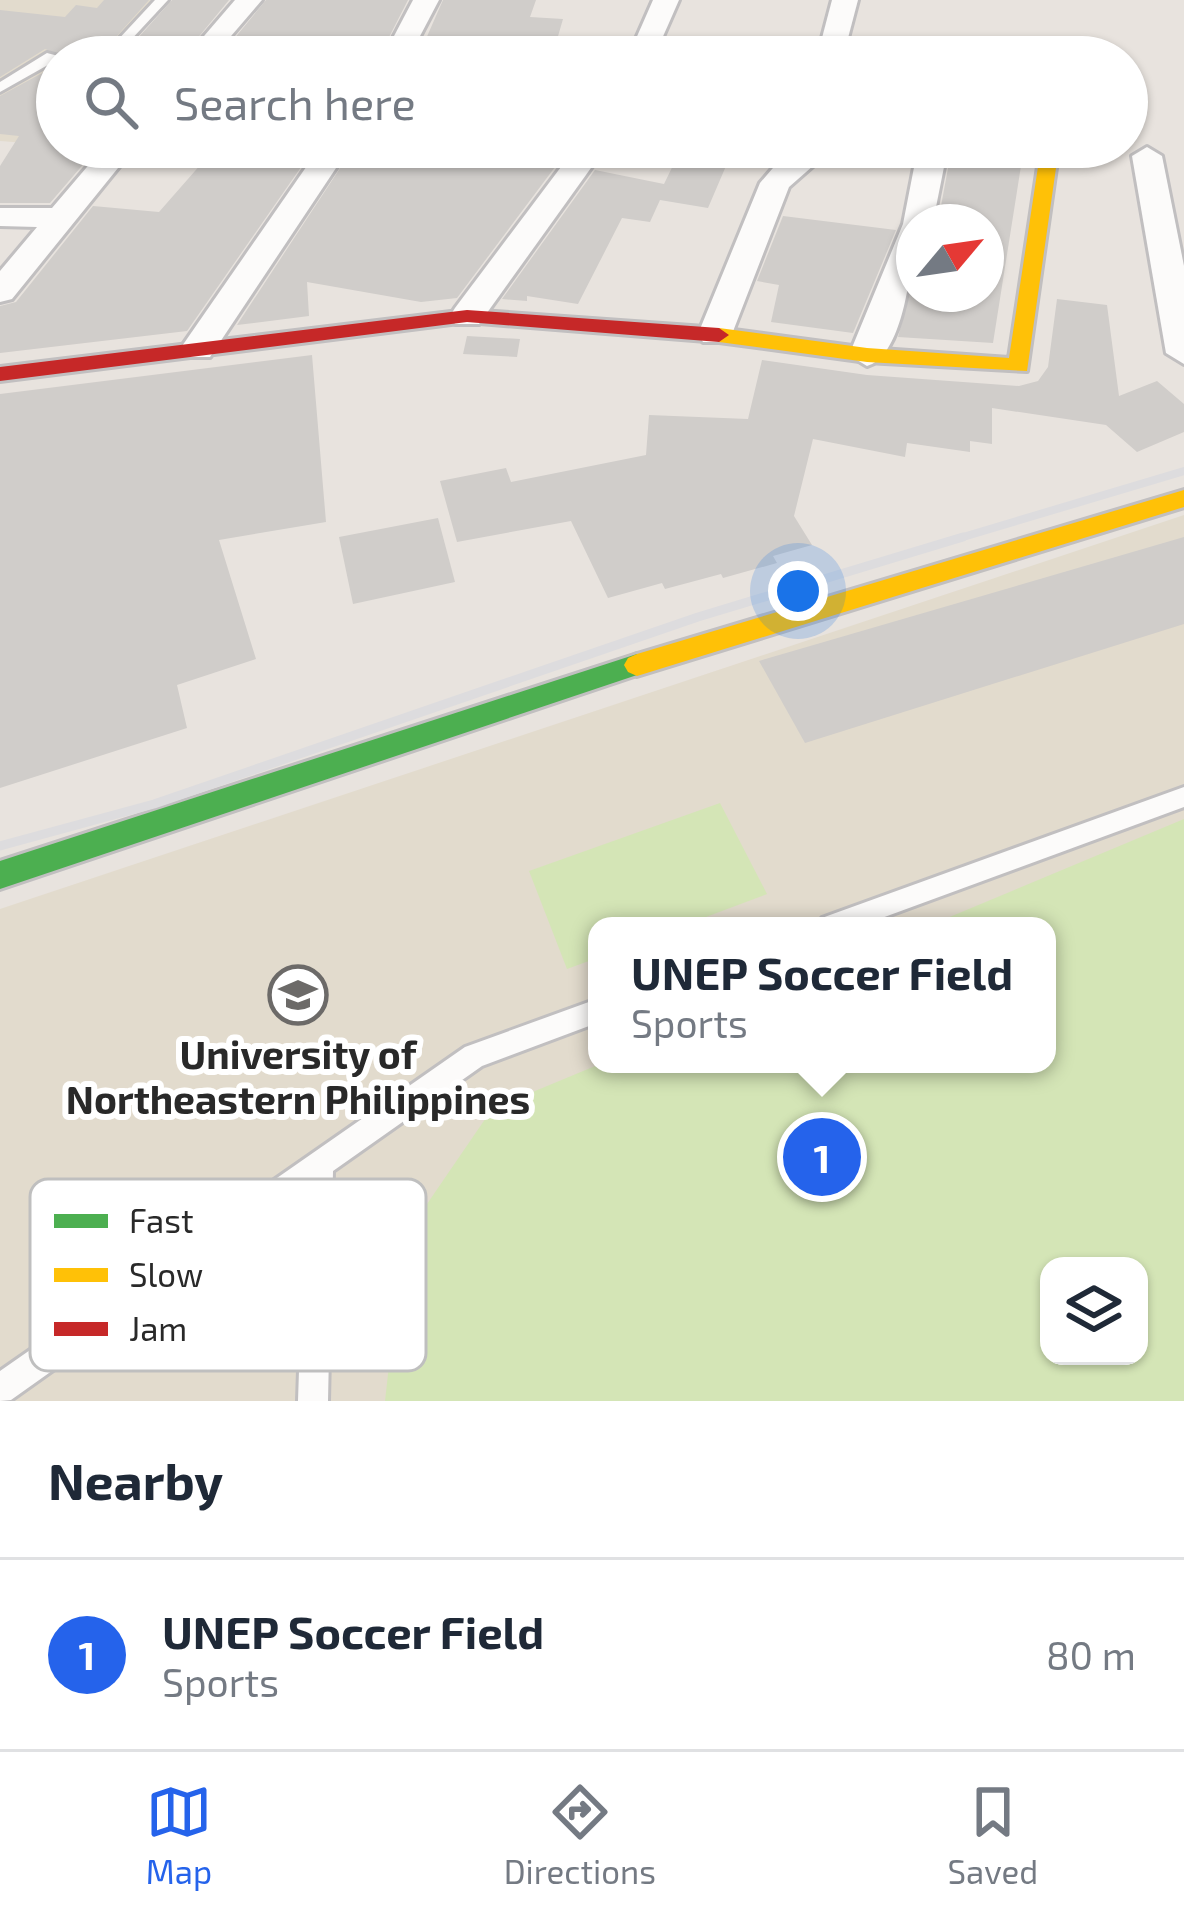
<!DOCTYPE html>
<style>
:root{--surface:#fff;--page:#f2f2f3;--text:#1f2937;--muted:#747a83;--line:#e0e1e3;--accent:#2563eb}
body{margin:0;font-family:"Exo 2",sans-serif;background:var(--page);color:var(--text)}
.controls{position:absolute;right:36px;bottom:36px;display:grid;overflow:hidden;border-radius:24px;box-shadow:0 3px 9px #0004}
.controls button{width:108px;height:108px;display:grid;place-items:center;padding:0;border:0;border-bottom:3px solid var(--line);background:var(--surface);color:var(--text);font:60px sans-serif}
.compass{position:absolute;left:896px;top:204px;width:108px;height:108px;border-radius:50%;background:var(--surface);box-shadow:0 3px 9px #0004;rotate:61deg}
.you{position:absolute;left:798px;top:591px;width:42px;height:42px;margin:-30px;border:9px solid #fff;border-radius:50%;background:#1a73e8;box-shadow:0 0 0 18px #1a73e833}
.badge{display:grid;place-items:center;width:78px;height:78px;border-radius:50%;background:var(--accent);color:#fff;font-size:39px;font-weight:700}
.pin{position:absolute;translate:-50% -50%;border:6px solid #fff;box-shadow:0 3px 12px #0006}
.popup{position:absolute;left:588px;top:917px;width:468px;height:156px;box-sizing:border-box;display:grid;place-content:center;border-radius:24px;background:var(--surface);filter:drop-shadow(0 3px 9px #0005);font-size:39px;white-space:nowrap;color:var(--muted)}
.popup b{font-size:45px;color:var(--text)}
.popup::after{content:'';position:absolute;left:50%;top:100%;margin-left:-24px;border:24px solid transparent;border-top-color:var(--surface)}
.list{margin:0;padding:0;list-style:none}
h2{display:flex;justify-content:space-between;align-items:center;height:156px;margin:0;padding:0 48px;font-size:51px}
h2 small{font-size:39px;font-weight:400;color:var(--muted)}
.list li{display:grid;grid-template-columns:78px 1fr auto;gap:36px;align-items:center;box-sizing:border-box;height:192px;padding:0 48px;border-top:3px solid var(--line)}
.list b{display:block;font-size:45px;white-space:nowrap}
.list p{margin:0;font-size:39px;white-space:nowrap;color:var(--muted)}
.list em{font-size:39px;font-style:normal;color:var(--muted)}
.icon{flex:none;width:66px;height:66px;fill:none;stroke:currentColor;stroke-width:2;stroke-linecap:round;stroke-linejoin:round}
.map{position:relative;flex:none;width:1184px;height:1401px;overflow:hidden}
.search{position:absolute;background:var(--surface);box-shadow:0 3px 9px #0004;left:36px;right:36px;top:36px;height:132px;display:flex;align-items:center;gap:30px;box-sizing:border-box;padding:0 42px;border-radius:66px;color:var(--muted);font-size:45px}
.sheet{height:348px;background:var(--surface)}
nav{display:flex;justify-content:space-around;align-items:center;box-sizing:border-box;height:168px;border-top:3px solid var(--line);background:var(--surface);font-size:33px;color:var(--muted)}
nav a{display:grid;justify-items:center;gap:6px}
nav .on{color:var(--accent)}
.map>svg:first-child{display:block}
</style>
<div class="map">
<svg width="1184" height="1401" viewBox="0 0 1184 1401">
<rect width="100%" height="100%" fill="#e8e3de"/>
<g fill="#e2dbcd" fill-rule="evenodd">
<path d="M 0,0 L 162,0 L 108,57 L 57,57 L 57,110 L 26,143 L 0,141 Z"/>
<path d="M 1184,515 L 1184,1401 L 0,1401 L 0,909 ZM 597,926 L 1047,926 L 1047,1064 L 597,1064 ZM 1049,1266 L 1139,1266 L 1139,1356 L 1049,1356 Z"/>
</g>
<g fill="#d4e5b6" fill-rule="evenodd">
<path d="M 720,803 L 767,894 L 682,926 L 597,926 L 597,958 L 567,969 L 529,871 Z"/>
<path d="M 1184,819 L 1184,1401 L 385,1401 L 397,1293 L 427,1204 L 492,1109 L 600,1064 L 1047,1064 L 1047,926 L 928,926 ZM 1049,1266 L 1139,1266 L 1139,1356 L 1049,1356 Z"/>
</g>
<g fill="#d0cdca">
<path d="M 104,0 L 149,0 L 98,57 L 66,57 L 45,49 L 0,77 L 0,10 L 65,17 L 76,5 L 97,8 Z"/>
<path d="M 172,0 L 229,0 L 182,57 L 121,57 Z"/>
<path d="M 266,0 L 408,0 L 387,41 L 346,36 L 331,56 L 275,49 L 269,57 L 219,57 Z"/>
<path d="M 443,0 L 536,0 L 530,17 L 563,19 L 552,57 L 418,57 Z"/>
<path d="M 57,65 L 57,147 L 98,147 L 50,203 L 0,203 L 0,166 L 19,136 L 0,134 L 0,96 Z"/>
<path d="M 216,147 L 315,147 L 187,331 L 0,353 L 0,306 L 16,302 L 93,206 L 159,212 Z"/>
<path d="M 354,147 L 495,160 L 502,147 L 570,147 L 457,298 L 421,302 L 307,282 L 309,316 L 237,325 Z"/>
<path d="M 682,147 L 732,152 L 708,208 L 660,200 L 650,222 L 622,218 L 578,304 L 527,296 L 527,301 L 502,299 L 595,170 L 664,184 Z"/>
<path d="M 952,147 L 1024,147 L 993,343 L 898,337 L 914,277 L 914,294 L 986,294 L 986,222 L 938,222 Z"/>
<path d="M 783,216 L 896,230 L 853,333 L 771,322 L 779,285 L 757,281 Z"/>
<path d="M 1057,299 L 1107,305 L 1119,396 L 1157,381 L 1184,404 L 1184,432 L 1137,452 L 1106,425 L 992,408 L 992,444 L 970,441 L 970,452 L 907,443 L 905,457 L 813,439 L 794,516 L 812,545 L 773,556 L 777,563 L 723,578 L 721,574 L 665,589 L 662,583 L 608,598 L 571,521 L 457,542 L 440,481 L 506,468 L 511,482 L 646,455 L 649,415 L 748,419 L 762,360 L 867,375 L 1019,386 L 1038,381 L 1048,367 Z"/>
<path d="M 467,336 L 520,339 L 517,357 L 463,354 Z"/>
<path d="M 312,355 L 326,522 L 219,540 L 256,659 L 177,685 L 187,728 L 0,788 L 0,394 Z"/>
<path d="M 438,518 L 455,582 L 353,604 L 339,537 Z"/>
<path d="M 1184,537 L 1184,624 L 805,743 L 759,661 Z"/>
</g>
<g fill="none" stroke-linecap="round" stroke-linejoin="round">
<g stroke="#c1bfc0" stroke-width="6">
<g id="lane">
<path d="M 155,0 L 168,0 L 115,57 L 102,57 Z"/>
<path d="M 47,53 L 62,57 L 0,92 L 0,82 Z"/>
<path d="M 1184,787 L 1184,807 L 860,926 L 818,926 L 822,918 L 830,915 Z"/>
<path d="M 597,999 L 597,1023 L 482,1066 L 333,1171 L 328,1401 L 298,1401 L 305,1191 L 11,1400 L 0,1401 L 0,1371 L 465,1047 Z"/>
</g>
</g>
<g stroke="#c1bfc0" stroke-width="6">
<g id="street">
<path d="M 235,0 L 262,0 L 213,57 L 186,57 Z"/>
<path d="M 413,0 L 439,0 L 409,57 L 383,57 Z"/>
<path d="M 653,0 L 679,0 L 654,57 L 628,57 Z"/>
<path d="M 832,0 L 858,0 L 843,57 L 817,57 Z"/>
<path d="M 954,44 L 963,46 L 966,57 L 940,57 L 945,46 Z"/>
<path d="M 104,147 L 135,147 L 12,299 L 0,302 L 0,271 L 37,227 L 0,226 L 0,208 L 52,208 Z"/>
<path d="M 320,147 L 350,147 L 210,357 L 186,357 L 180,349 Z"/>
<path d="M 576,147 L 606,147 L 479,324 L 455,324 L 450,316 L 455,308 Z"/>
<path d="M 791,147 L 821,147 L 814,165 L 789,187 L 732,334 L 727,342 L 703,342 L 698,334 L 760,183 Z"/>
<path d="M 918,147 L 948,147 L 933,222 L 914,222 C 914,256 905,356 867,366 L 849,355 L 903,224 Z"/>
<path d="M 1147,147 L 1162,156 L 1184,266 L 1184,364 L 1166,353 L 1132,156 Z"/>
</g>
</g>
<g stroke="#c1bfc0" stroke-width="6">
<path id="fast" d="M 637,654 L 646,658 L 650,665 L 646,672 L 0,889 L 0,861 Z"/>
</g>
<g stroke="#c1bfc0" stroke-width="6">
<g id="slow">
<path d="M 1041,147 L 1059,147 L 1027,371 L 867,362 L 719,342 L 709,335 L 719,328 L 867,348 L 1009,358 Z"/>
<path d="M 1184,490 L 1184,507 L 637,676 L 628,672 L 624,665 L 628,658 L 637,654 Z"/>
</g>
</g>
<g stroke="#c1bfc0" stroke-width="6">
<path id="jam" d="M 467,310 L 719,328 L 729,335 L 719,342 L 467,322 L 0,381 L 0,367 Z"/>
</g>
<use href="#lane" fill="#fcfbfa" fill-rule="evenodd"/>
<use href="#street" fill="#fcfbfa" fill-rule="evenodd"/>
<use href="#fast" fill="#4caf50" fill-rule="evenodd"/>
<use href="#slow" fill="#ffc107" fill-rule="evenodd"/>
<use href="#jam" fill="#c62828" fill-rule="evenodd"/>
<path stroke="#dddcde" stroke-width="8" d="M 953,540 L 1184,471"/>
<path stroke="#dddcde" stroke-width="9" d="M 0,846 L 154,804 L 698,617 L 963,537"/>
</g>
<defs>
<g id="university-ring" transform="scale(3)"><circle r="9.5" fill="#fff" stroke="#6c6a68" stroke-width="1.5"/><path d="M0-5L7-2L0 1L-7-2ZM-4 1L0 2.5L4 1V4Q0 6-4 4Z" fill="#6c6a68"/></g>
</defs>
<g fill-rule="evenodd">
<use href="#university-ring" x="298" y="995"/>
</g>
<g text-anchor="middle" stroke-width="12" stroke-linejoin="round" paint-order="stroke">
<g font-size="39" font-weight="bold" fill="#292929" stroke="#fff">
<text x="298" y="1069">University of<tspan x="298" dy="45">Northeastern Philippines</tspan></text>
</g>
</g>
<rect x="30" y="1179" width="396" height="192" rx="18" fill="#fff" stroke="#bfbfbf" stroke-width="3"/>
<rect x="54" y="1214" width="54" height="14" fill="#4caf50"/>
<rect x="54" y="1268" width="54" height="14" fill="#ffc107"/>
<rect x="54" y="1322" width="54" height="14" fill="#c62828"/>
<g font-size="33" fill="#292929">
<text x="129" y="1233">Fast</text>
<text x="129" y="1287">Slow</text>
<text x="129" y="1341">Jam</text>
</g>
</svg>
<div class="controls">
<button><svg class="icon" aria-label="layers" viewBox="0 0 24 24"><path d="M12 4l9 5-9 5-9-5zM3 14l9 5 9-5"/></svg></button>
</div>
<svg class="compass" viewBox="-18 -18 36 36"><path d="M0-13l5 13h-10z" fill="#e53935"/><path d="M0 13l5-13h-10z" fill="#747a83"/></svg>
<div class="you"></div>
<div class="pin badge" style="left:822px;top:1157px">1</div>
<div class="popup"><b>UNEP Soccer Field</b>Sports</div>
<div class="search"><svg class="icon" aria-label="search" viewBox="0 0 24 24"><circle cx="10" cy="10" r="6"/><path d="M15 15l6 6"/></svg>Search here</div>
</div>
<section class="sheet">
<h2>Nearby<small></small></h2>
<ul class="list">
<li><span class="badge">1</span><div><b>UNEP Soccer Field</b><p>Sports</p></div><em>80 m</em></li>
</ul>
</section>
<nav>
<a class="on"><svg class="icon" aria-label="map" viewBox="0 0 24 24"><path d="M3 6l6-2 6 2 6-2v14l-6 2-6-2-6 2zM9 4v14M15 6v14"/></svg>Map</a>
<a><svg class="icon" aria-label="directions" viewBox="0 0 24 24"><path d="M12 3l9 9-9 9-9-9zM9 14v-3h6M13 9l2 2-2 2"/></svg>Directions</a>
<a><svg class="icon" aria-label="saved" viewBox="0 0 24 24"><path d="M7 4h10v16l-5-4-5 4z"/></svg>Saved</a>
</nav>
